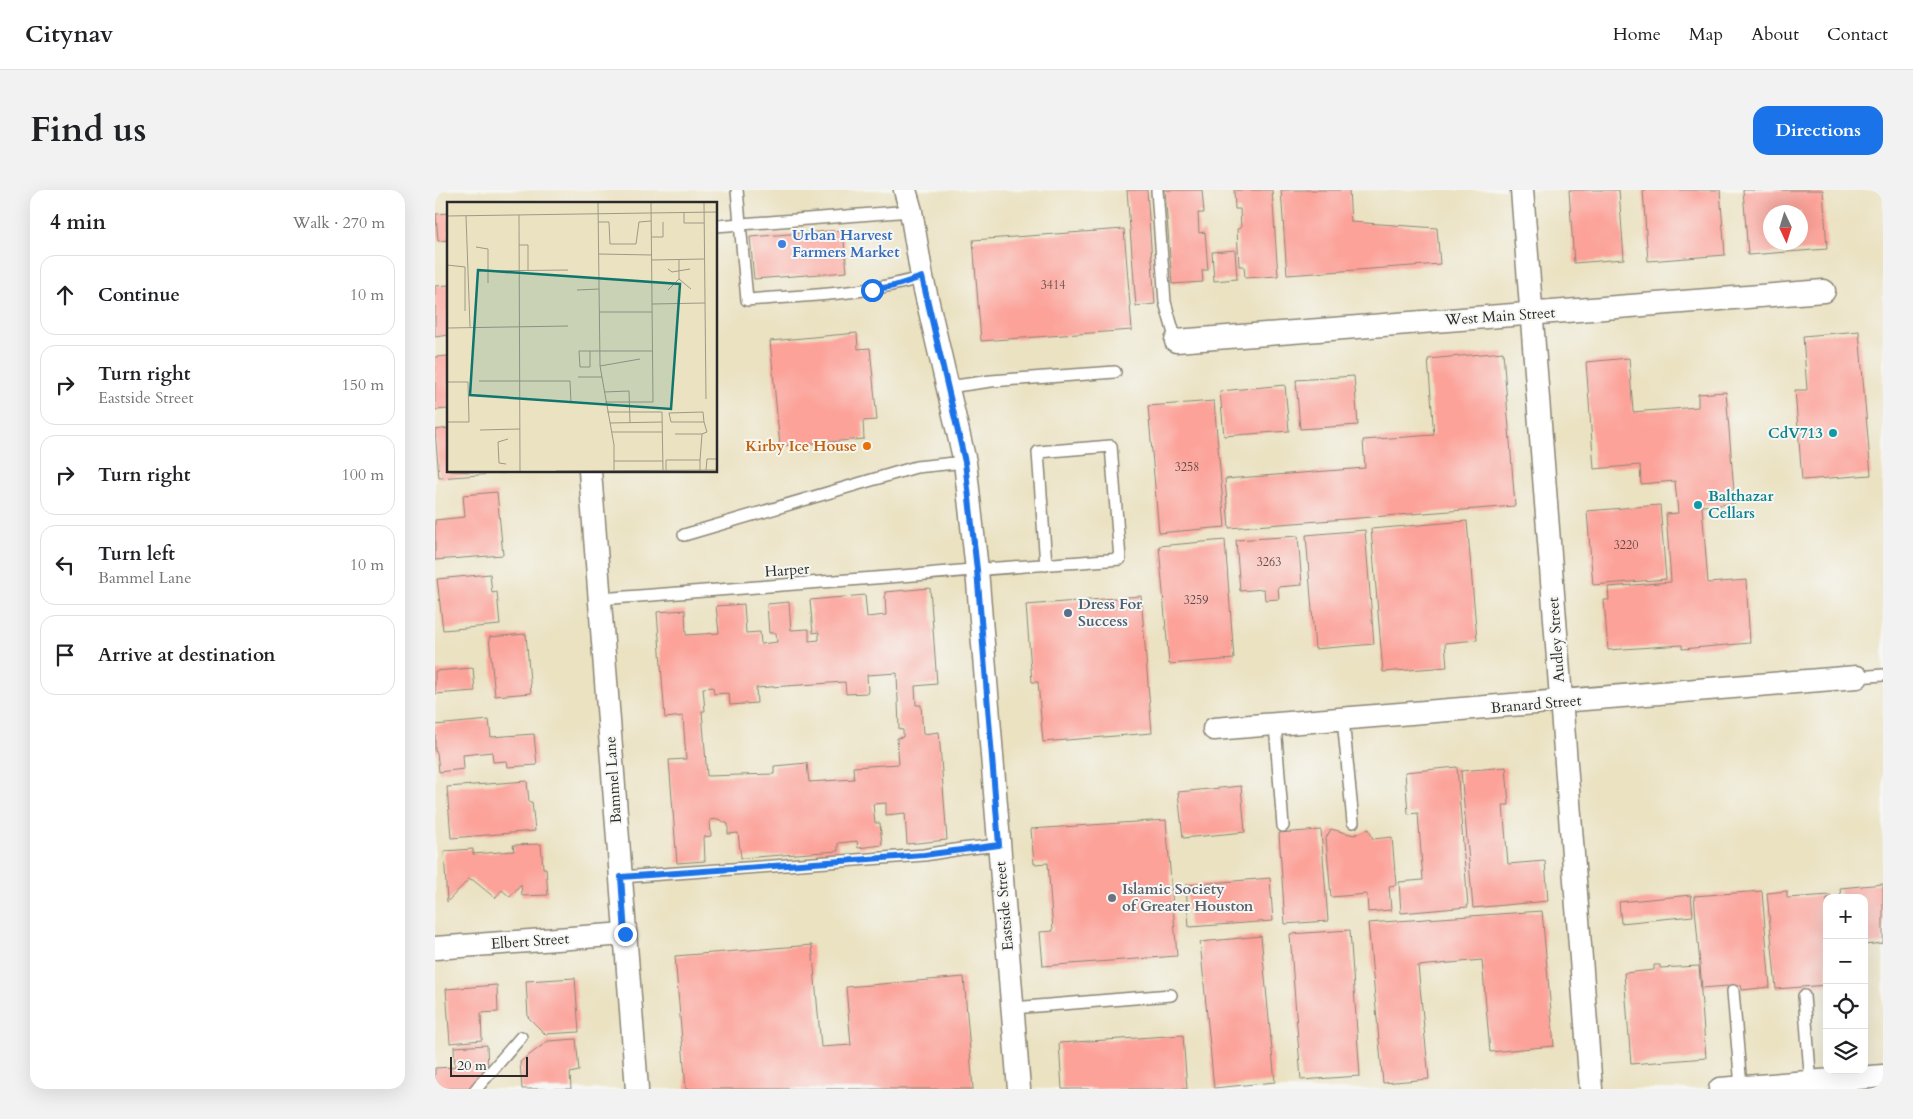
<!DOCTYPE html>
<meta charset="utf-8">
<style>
:root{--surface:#fff;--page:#f2f2f2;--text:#202124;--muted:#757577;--line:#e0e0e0;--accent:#1a73e8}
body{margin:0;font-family:Cardo,serif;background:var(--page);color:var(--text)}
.controls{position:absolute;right:15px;bottom:15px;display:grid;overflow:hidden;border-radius:10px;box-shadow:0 5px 20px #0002}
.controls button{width:45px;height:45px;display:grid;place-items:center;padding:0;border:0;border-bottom:1px solid var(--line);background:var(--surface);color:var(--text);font:25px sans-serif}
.compass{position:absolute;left:1328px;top:15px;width:45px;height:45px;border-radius:50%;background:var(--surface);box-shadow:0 5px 20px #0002;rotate:176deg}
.scale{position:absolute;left:15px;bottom:12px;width:78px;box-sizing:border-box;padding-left:5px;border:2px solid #2b2b2b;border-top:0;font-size:14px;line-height:18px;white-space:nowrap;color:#2b2b2b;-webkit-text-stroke:4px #f6f6f2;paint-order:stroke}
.stop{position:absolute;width:15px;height:15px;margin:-11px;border:4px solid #1a73e8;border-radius:50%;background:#fff}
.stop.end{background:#1a73e8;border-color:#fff;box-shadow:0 1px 5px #0008}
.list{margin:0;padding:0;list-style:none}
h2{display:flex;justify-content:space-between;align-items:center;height:65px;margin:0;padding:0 20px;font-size:21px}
h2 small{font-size:16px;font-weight:400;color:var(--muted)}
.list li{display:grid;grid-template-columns:32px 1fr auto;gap:15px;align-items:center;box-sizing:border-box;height:80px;margin:0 10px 10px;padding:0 10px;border:1px solid var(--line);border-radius:15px}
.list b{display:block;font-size:19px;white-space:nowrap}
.list p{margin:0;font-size:16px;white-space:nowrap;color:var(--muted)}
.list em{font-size:16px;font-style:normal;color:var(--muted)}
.icon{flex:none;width:28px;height:28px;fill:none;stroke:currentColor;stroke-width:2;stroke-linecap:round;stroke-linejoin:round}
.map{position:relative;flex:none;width:1448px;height:899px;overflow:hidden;border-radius:15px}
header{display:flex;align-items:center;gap:30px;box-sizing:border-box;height:70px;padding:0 25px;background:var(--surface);border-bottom:1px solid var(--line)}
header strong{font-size:24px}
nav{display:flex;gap:28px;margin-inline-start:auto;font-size:18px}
.intro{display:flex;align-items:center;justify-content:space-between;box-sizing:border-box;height:120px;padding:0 30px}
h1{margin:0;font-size:35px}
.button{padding:12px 22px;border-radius:15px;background:var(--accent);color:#fff;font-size:18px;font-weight:700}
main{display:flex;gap:30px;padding:0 30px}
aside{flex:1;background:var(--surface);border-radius:15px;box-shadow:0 5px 20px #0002}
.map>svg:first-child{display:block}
</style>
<header>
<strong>Citynav</strong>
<nav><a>Home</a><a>Map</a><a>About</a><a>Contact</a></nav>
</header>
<div class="intro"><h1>Find us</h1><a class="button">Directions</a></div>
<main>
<aside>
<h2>4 min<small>Walk · 270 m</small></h2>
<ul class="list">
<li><svg class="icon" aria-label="ahead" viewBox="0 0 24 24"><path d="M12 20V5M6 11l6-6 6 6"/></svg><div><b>Continue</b></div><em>10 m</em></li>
<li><svg class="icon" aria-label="right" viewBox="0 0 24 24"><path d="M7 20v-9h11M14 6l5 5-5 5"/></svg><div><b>Turn right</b><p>Eastside Street</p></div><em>150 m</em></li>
<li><svg class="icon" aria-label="right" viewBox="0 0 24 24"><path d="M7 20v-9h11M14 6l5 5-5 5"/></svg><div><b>Turn right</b></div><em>100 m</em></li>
<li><svg class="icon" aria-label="left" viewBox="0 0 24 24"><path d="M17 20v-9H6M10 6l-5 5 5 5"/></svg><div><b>Turn left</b><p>Bammel Lane</p></div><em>10 m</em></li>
<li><svg class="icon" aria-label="arrive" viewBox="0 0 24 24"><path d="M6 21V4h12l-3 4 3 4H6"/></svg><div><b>Arrive at destination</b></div></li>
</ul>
</aside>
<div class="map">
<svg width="1448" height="899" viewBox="0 0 1448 899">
<rect width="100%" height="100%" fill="#f6f6f2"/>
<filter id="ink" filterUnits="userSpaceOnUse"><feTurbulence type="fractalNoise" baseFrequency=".02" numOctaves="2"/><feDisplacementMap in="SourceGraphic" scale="10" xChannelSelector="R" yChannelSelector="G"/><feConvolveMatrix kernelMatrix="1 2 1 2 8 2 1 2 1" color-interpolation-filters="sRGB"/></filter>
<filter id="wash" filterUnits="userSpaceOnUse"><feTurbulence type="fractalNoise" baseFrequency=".0096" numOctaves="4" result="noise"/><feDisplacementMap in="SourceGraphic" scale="20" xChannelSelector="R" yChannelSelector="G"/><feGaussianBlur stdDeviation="1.12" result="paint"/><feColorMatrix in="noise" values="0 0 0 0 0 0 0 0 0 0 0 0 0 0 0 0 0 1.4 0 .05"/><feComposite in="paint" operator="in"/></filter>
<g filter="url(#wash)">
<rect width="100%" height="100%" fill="#ebe2c2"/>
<g id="blocks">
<g fill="#fca299" fill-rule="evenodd">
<path d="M 692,0 L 712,0 L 720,114 L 701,116 Z"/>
<path d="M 730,0 L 767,0 L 769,23 L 763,23 L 764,43 L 770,42 L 773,80 L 767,80 L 768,92 L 737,94 Z"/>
<path d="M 799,0 L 837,0 L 843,86 L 810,88 L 809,76 L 804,76 L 802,39 L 806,38 L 805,19 L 800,19 Z"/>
<path d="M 846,0 L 914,0 L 916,32 L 1002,38 L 1005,74 L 852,85 Z"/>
<path d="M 1134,0 L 1184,0 L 1189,69 L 1139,73 Z"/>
<path d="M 1208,0 L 1285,0 L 1290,65 L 1213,71 Z"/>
<path d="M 1308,0 L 1388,0 L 1392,59 L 1313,65 ZM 1336,22 L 1366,22 L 1366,52 L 1336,52 Z"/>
<path d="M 14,23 L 14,50 L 3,51 L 1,24 Z"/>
<path d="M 689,39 L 697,140 L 546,151 L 538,50 Z"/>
<path d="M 408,40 L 412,82 L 319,89 L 315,47 Z"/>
<path d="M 800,60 L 802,89 L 779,91 L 777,62 Z"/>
<path d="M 14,95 L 14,145 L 0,147 L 0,96 Z"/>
<path d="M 1424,141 L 1436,285 L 1367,290 L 1360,200 L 1372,200 L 1368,146 Z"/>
<path d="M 422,143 L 423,159 L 435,158 L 442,230 L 428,231 L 429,249 L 345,256 L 335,151 Z"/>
<path d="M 1068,162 L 1080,316 L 794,338 L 790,289 L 930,278 L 928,250 L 999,245 L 993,169 Z"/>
<path d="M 14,166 L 14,219 L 0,220 L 0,167 Z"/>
<path d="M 1194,168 L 1198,222 L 1263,217 L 1263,204 L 1291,202 L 1300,314 L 1267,316 L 1273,393 L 1311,390 L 1315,453 L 1247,459 L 1247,455 L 1173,460 L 1169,410 L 1174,410 L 1173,397 L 1236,392 L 1231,324 L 1243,323 L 1240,291 L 1206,294 L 1205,275 L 1159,279 L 1151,172 Z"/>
<path d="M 919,186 L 923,235 L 865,239 L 861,190 Z"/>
<path d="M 850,195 L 854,241 L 789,246 L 785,201 Z"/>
<path d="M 779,211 L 790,337 L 724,343 L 713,216 Z"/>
<path d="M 14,238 L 14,281 L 70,283 L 4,288 L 0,240 Z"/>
<path d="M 62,302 L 68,365 L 0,370 L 0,330 L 30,327 L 28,305 Z"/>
<path d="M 1225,315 L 1231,389 L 1158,395 L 1152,321 Z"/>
<path d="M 1032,331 L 1042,450 L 1010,453 L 1012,477 L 948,482 L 936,339 Z"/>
<path d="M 930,340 L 939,454 L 880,459 L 871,345 Z"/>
<path d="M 863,346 L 867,395 L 843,397 L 844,409 L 830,410 L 829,399 L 805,401 L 801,350 Z"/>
<path d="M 790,350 L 799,469 L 734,474 L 724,356 Z"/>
<path d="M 55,384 L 57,403 L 62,402 L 65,435 L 8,440 L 2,389 Z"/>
<path d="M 495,398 L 502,494 L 480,496 L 481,515 L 486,515 L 488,544 L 504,542 L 512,650 L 472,654 L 470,623 L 451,625 L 451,613 L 438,614 L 440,633 L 445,633 L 447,655 L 423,658 L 422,651 L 403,653 L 403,661 L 306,668 L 303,643 L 293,644 L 293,634 L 283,629 L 275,630 L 276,646 L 269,647 L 270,671 L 242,673 L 234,570 L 251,569 L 248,526 L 230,528 L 222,422 L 250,420 L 251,445 L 284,443 L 281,416 L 309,414 L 311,443 L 325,442 L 326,454 L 342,452 L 341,443 L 334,443 L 332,414 L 354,412 L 356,440 L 374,439 L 374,451 L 384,450 L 384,442 L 378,443 L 375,410 L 430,405 L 432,427 L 451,425 L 450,402 ZM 462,483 L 464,539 L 468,540 L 468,547 L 462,548 L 464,574 L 418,577 L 419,589 L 374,592 L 372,573 L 339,576 L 339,584 L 272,586 L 267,521 L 270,521 L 268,498 L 278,497 L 279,504 L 294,503 L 295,515 L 322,513 L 321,498 L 410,492 L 411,504 L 433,503 L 432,485 Z"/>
<path d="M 706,406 L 717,543 L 608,552 L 603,492 L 597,492 L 591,415 Z"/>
<path d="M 91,444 L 96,503 L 60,506 L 54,447 Z"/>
<path d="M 38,478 L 40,501 L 0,504 L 0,481 Z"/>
<path d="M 54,530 L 56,547 L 99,544 L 102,575 L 73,577 L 72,571 L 58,572 L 57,562 L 28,565 L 29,579 L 4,582 L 2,562 L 0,562 L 0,535 Z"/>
<path d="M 1022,577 L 1033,717 L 966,723 L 964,692 L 988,690 L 983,623 L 973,624 L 970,582 Z"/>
<path d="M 1071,577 L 1074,615 L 1068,615 L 1073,674 L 1110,671 L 1113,711 L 1038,718 L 1026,581 Z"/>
<path d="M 92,591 L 94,612 L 97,612 L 100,641 L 16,648 L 12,597 Z"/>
<path d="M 806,596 L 810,642 L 748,648 L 743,602 Z"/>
<path d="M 731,630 L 742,766 L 608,776 L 605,742 L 618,741 L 613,673 L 599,674 L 596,639 Z"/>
<path d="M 896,639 L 919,645 L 934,639 L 938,649 L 957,647 L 961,695 L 954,696 L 956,720 L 933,722 L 932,704 L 896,707 L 891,648 Z"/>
<path d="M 886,640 L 893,731 L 850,734 L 844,643 Z"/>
<path d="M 106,654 L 108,678 L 111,678 L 113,705 L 87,706 L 86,694 L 75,707 L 67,700 L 60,708 L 38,690 L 34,689 L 12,712 L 9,661 L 38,659 L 38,664 L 79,661 L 78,655 Z"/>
<path d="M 835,688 L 838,731 L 754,737 L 751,695 Z"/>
<path d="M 1448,694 L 1448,753 L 1429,755 L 1429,708 L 1406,708 L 1405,698 Z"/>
<path d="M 1327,701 L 1335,797 L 1307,800 L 1306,795 L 1267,798 L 1259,706 Z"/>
<path d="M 1352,701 L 1352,708 L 1395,705 L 1396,708 L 1392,708 L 1392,795 L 1341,799 L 1332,703 Z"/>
<path d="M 1256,705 L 1258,726 L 1186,733 L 1184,712 Z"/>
<path d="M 1107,721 L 1119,856 L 1055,862 L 1047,770 L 983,776 L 994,889 L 948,893 L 933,733 Z"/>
<path d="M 915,740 L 925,886 L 866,890 L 855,744 Z"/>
<path d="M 826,746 L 840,892 L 779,898 L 765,752 Z"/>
<path d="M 377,755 L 386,857 L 416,855 L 411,797 L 529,787 L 538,899 L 251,899 L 240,766 Z"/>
<path d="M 1219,775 L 1225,775 L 1225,778 L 1264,776 L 1271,868 L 1196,874 L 1189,783 L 1219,780 Z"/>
<path d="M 140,788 L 144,842 L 110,844 L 93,827 L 91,791 Z"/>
<path d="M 62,795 L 63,822 L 46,823 L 47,850 L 15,853 L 11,799 Z"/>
<path d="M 748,845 L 752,899 L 627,899 L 624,853 Z"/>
<path d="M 141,849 L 144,881 L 135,883 L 136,899 L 87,899 L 85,872 L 113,851 Z"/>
<path d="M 52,855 L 53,880 L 34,899 L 0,899 L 0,878 L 20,877 L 19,857 Z"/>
</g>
</g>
</g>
<g filter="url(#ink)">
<use href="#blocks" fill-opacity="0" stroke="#8b8676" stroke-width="1"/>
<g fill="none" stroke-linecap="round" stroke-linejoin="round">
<g stroke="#8b8676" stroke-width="14">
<g id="lane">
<path d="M 302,0 L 312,110 C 370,105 431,105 487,87"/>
<path d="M 722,0 L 730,112 L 741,151"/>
<path d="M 281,36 L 476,21"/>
<path d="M 513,197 L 556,191 L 680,182"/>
<path d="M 249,345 L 481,277 L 530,272"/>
<path d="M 165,409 L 492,384 C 556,378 621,374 685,369 L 676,256 L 603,262 L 611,375"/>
<path d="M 1422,487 L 1448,485"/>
<path d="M 908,529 L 918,632"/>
<path d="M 840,535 L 848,636"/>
<path d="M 186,687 L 489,665 L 526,659 L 564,655"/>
<path d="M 1298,801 L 1306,897"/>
<path d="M 1369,806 L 1376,895"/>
<path d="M 578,818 L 736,805"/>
<path d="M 41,899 L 86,847"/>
</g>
</g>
<g stroke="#8b8676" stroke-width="25">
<g id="street">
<path d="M 470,0 L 476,21 L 487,87 L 530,272 L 542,380 L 584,899"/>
<path d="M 1087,0 L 1156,899"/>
<path d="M 741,151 L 1389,101"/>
<path d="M 155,281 L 202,899"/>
<path d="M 779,539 L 1422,487"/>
<path d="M 0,758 L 190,744"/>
<path d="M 1285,899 L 1448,886"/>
</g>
</g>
<use href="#lane" stroke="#fff" stroke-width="11"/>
<use href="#street" stroke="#fff" stroke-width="22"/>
</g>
</g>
<g fill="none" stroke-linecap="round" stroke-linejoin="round" filter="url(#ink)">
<path stroke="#1a73e8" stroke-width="6" d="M 190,744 L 186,687 L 489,665 L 564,655 L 542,380 L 530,272 L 487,87 L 459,96 L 437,100"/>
</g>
<circle fill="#3f7fe0" stroke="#f6f6f2" stroke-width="2" cx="347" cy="54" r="5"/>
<g fill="#0f9aa8" stroke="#f6f6f2" stroke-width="2">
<circle cx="1398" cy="243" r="5"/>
<circle cx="1263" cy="315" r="5"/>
</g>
<circle fill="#e8710a" stroke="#f6f6f2" stroke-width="2" cx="432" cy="256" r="5"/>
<circle fill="#5c6f8a" stroke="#f6f6f2" stroke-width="2" cx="633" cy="423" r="5"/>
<circle fill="#6b7280" stroke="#f6f6f2" stroke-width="2" cx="677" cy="708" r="5"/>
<g text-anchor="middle" stroke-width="4" stroke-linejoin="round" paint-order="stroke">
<g font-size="12" fill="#5f4946">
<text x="618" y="99">3414</text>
<text x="752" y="281">3258</text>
<text x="1191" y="359">3220</text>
<text x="834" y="376">3263</text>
<text x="761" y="414">3259</text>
</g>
<g font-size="15" font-weight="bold" fill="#366cbe" stroke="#f6f6f2" text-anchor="start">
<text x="357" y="50">Urban Harvest<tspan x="357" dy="17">Farmers Market</tspan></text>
</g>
<g font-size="15" fill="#2b2b2b" stroke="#f6f6f2">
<text transform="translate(1065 126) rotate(-4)" y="5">West Main Street</text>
<text transform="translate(352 380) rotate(-4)" y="5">Harper</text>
<text transform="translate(1121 450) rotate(-94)" y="5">Audley Street</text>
<text transform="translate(1101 514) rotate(-5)" y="5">Branard Street</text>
<text transform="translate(178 590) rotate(-94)" y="5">Bammel Lane</text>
<text transform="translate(569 716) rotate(-95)" y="5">Eastside Street</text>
<text transform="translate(95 751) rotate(-4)" y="5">Elbert Street</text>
</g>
<g font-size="15" font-weight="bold" fill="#0d838f" stroke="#f6f6f2" text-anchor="end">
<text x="1388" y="248">CdV713</text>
<text x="1273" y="311" text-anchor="start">Balthazar<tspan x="1273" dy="17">Cellars</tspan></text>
</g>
<g font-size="15" font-weight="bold" fill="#c56008" stroke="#f6f6f2" text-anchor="end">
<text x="422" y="261">Kirby Ice House</text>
</g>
<g font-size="15" font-weight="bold" fill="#4e5e75" stroke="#f6f6f2" text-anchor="start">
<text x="643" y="419">Dress For<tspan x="643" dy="17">Success</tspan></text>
</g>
<g font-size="15" font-weight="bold" fill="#5b616d" stroke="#f6f6f2" text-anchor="start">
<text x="687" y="704">Islamic Society<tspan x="687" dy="17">of Greater Houston</tspan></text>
</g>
</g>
<g transform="translate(12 12)">
<rect width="270" height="270" fill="#ebe2c2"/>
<path fill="none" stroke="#9e9986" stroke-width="1" d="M 151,1 L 153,164 L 167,243 L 167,269M 257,1 L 259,197M 237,10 L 237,21 L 257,21M 72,13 L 73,269M 0,14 L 270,10M 19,14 L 23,125M 151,20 L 162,20 L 163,42 L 189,42 L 192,20 L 204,19M 205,35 L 216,35 L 216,20M 72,43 L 81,43 L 81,69M 29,45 L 41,47 L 41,81M 152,52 L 205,53M 205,58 L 257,57M 232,58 L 232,77 L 244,87M 0,63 L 18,65 L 18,109M 221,67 L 225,70 L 243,67M 31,69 L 121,68M 130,88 L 152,87M 221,88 L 232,77M 205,102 L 258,101M 152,110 L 205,110M 1,126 L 121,124M 143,149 L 143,165 L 133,165 L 132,149 L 205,149M 153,164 L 193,157M 131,175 L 155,175M 32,179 L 123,179 L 124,201M 0,180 L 21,180 L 22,220 L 0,220M 157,190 L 182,189 L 183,221M 158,200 L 206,200 L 204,1M 160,210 L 215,210 L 216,268M 163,221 L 215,220M 33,228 L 73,227M 165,230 L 216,230M 228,232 L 255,232 L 253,258M 255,232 L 260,230 L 257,220 L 224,220 L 222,211 L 256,210 L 257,220M 167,259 L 216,259M 59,262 L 52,261 L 51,240 L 61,237M 219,268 L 219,258 L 253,258 L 253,268M 259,268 L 260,257 L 270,257M 109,269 L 270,268"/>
<path fill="#0f766e" fill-opacity="0.15" stroke="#0f766e" stroke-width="2.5" d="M 31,68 L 233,82 L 224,207 L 23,193 Z"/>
<rect width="270" height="270" fill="none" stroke="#2b2b2b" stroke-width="2.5"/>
</g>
</svg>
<div class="controls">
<button>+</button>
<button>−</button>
<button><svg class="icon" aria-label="locate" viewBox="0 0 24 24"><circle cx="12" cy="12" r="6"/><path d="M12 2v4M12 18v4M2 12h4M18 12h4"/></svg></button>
<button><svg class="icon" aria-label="layers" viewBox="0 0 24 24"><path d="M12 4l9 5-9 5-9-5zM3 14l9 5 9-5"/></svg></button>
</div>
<svg class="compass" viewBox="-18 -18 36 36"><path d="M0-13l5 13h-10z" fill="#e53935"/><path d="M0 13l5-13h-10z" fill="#757577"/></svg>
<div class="scale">20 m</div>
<div class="stop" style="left:437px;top:100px"></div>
<div class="stop end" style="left:190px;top:744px"></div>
</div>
</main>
